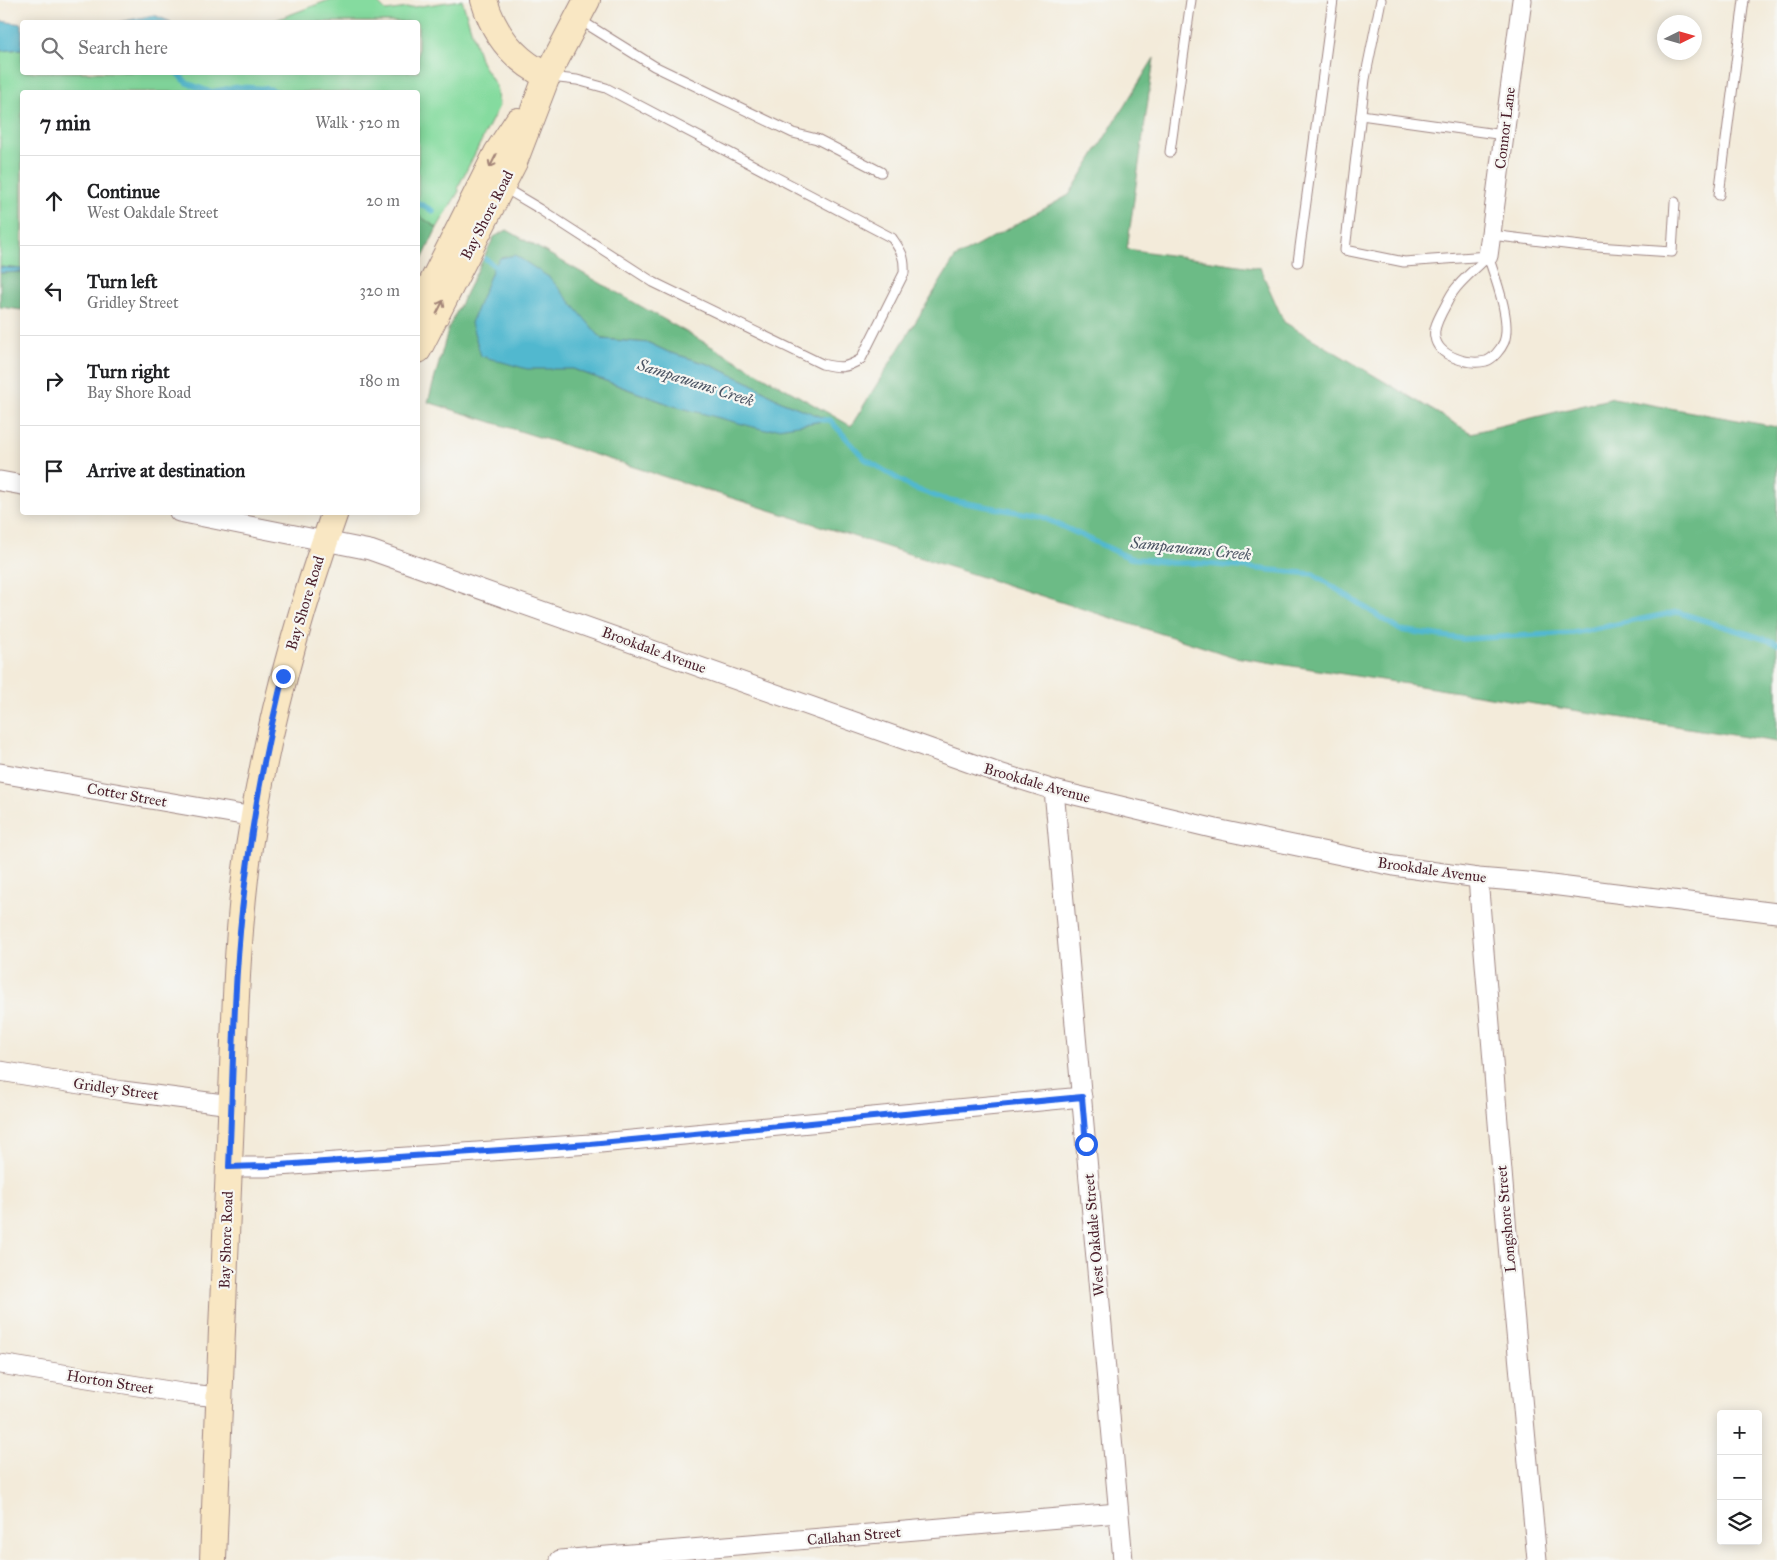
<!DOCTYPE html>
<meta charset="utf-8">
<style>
:root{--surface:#fff;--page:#f2f2f2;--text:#202124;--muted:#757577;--line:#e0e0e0}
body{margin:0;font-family:"IM FELL Great Primer",serif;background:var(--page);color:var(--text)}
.controls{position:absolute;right:15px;bottom:15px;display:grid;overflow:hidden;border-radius:5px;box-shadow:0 2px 12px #0003}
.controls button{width:45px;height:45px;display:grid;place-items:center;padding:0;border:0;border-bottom:1px solid var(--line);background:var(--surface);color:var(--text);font:25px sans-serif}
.compass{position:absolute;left:1657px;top:15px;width:45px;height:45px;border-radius:50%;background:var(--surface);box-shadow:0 2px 12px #0003;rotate:85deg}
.stop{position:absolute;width:15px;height:15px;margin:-11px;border:4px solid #2563eb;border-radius:50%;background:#fff}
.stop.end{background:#2563eb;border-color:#fff;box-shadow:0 1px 5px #0008}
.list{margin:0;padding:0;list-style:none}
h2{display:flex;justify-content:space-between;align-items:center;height:65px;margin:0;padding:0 20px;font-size:21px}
h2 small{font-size:16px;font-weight:400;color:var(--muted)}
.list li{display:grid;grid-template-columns:32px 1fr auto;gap:15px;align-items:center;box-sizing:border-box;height:90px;padding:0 20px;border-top:1px solid var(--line)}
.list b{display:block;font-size:19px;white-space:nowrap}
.list p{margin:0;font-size:16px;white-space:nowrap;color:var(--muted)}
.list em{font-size:16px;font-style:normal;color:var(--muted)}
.icon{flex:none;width:28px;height:28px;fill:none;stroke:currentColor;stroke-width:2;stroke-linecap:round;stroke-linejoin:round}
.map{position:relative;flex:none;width:1777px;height:1560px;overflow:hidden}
.search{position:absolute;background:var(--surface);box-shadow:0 2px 12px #0003;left:20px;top:20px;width:400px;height:55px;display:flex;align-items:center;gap:12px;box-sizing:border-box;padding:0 18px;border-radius:5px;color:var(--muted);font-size:19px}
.panel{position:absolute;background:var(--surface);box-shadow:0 2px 12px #0003;left:20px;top:90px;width:400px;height:425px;border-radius:5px}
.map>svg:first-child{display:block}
</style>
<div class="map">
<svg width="1777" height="1560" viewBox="0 0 1777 1560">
<rect width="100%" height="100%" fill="#f6f6f2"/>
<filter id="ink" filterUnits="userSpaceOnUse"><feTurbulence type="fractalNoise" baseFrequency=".02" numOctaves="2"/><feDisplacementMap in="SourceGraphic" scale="10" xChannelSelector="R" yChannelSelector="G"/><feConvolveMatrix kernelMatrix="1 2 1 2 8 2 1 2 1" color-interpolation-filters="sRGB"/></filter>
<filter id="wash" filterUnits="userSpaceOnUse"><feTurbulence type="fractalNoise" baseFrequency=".0096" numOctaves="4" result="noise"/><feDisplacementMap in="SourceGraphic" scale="20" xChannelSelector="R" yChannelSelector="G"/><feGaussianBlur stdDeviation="1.12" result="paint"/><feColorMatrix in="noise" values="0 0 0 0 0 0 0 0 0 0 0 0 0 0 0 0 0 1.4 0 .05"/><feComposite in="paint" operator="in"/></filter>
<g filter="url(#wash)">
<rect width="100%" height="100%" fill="#f3ebda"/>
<path fill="#85db9f" stroke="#687d65" d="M 329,0 L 375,0 L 386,11 L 462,0 L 481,62 L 496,86 L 499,106 L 458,187 L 459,191 L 437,228 L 418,215 L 418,92 L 22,92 L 22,269 L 0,267 L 0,51 L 22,49 L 22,72 L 418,72 L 418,22 L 273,22 L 273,21 Z"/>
<g fill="#6cbb86" stroke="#5b6d58" fill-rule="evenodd">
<path d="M 1154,58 L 1127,249 L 1260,268 L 1284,322 L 1471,433 L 1613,398 L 1777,427 L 1777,742 L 1235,657 L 428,402 L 449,327 L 494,237 L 507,230 L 851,426 L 955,258 L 1069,195 ZM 580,314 L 602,339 L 649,343 L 668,352 L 708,364 L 752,384 L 783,402 L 829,420 L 805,423 L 674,406 L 573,369 Z"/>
<path d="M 418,215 L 437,228 L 418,268 Z"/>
<path d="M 22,272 L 22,310 L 0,307 L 0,273 Z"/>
</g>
<g fill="#51b8cf" stroke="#4e6c7d">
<path d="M 154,15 L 171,22 L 119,22 Z"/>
<path d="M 0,21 L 22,24 L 22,49 L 0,51 Z"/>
<path d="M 515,255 L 550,278 L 602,339 L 649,343 L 668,352 L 708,364 L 752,384 L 783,402 L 830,420 L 765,430 L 674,406 L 573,369 L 527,369 L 481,356 L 471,323 L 494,266 L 500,258 Z"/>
<path d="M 0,267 L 22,269 L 22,272 L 0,273 Z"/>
</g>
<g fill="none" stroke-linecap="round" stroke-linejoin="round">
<g stroke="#51b8cf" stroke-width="5.5">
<path d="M 176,72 L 187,83 L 210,92 L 239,87 L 270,89 L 278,92"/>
<path d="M 418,203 L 433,211"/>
<path d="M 486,259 L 499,270"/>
<path d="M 822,420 L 830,420 L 865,459 L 913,488 L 943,499 L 1040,516 L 1130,558 L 1173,563 L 1197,563 L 1313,574 L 1400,630 L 1463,639 L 1573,633 L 1677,612 L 1777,643"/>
</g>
</g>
</g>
<g filter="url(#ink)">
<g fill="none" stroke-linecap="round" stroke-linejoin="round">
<g stroke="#9e8582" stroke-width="11">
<g id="lane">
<path d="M 1381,0 L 1365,79 L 1345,250 L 1404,262 L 1488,256"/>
<path d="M 580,20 L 654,66 L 793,133 L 817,139 L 881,172"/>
<path d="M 1361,115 L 1504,135"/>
<path d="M 1170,152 L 1191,0"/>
<path d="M 503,187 L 540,209 L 653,282 L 822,364 C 839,368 845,369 861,359 L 904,273 C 905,256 901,251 892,238 L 606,88 L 577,80 L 550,77"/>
<path d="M 1719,195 L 1744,0"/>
<path d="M 1491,235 L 1581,246 L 1672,252 L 1675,202"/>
<path d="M 1488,256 C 1495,277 1512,321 1504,342 C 1501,349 1493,359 1486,361 C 1469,365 1438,357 1435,337 C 1433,329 1438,320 1442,312 C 1446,305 1449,298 1453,292 C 1462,279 1477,268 1488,256 Z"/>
<path d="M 1298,262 L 1333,0"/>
</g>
</g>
<g stroke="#9e8582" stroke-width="21">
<g id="street">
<path d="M 1488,256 L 1522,0"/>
<path d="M 0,481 L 22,485"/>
<path d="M 179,512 L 370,550 L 993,771 L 1054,790 L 1216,829 L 1394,866 L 1478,878 L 1527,882 L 1777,913"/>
<path d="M 0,773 L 254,817"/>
<path d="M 1054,790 L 1123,1560"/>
<path d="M 1478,878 L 1509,1257 L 1537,1560"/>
<path d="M 0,1071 L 123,1091 L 231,1105"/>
<path d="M 229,1167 L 265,1167 L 590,1144 L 1082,1097"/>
<path d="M 0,1364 L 188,1394 L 220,1397"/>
<path d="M 560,1560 L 1118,1513"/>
</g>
</g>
<g stroke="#9e8582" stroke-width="28">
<g id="secondary">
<path d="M 484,0 C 494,35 514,60 547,76"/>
<path d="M 418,311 L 497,153 L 518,121"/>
<path d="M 418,350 L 514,162 L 547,76 L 587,0"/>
<path d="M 213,1560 C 219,1413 224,1265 231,1118 C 235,1028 236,937 249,847 C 266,732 296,622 335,512"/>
</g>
</g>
<use href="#lane" stroke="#fff" stroke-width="9"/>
<use href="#street" stroke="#fff" stroke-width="19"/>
<use href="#secondary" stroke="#f9e7c3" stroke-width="26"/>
</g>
<defs><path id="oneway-shaft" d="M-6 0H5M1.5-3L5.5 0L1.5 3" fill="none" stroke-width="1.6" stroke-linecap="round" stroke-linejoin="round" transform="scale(1.25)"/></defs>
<g stroke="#a28377">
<use href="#oneway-shaft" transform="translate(493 161) rotate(117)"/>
<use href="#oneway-shaft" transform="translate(440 307) rotate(-63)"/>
</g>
</g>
<g fill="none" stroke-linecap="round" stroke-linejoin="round" filter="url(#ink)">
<path stroke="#2563eb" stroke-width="6" d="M 283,676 C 264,754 250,831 242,911 C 233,996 233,1082 229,1167 L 265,1166 L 590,1144 L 1082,1097 L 1086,1144"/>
</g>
<g text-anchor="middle" stroke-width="4.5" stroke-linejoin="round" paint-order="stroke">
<g font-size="15" fill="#4a1f2b" stroke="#f6f6f2">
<text transform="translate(1505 128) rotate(-83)" y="5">Connor Lane</text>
<text transform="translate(487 215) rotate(-63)" y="5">Bay Shore Road</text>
<text transform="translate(305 603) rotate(-73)" y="5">Bay Shore Road</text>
<text transform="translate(654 650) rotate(20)" y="5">Brookdale Avenue</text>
<text transform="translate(1037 783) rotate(16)" y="5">Brookdale Avenue</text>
<text transform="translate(127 795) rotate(10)" y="5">Cotter Street</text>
<text transform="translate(1432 870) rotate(8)" y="5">Brookdale Avenue</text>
<text transform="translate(116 1089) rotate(8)" y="5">Gridley Street</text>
<text transform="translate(1506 1219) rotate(-95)" y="5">Longshore Street</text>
<text transform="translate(1094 1235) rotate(-95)" y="5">West Oakdale Street</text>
<text transform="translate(226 1240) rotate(-88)" y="5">Bay Shore Road</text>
<text transform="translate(110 1382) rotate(9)" y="5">Horton Street</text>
<text transform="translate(854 1536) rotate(-5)" y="5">Callahan Street</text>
</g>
<g font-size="16" font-style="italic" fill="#4c5564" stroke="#f6f6f2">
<text transform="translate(696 382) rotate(18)" y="6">Sampawams Creek</text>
<text transform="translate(1191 548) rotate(6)" y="6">Sampawams Creek</text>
</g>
</g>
</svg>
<div class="controls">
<button>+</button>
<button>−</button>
<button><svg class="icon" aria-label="layers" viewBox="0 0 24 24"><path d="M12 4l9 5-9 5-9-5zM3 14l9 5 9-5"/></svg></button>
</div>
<svg class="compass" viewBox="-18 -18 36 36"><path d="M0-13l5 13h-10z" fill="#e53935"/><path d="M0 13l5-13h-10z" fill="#757577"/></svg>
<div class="stop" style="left:1086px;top:1144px"></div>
<div class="stop end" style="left:283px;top:676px"></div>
<div class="search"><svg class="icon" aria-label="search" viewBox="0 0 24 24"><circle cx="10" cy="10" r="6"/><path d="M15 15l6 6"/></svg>Search here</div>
<section class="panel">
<h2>7 min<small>Walk · 520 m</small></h2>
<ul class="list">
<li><svg class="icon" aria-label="ahead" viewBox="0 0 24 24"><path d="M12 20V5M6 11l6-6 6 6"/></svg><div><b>Continue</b><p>West Oakdale Street</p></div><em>20 m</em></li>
<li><svg class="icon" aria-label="left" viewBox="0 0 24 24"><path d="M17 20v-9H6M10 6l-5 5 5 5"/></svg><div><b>Turn left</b><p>Gridley Street</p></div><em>320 m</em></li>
<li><svg class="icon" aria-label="right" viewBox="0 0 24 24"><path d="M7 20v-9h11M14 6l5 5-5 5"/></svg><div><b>Turn right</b><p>Bay Shore Road</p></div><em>180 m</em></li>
<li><svg class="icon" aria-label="arrive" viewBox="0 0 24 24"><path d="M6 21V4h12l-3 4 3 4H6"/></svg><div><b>Arrive at destination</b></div></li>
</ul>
</section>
</div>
